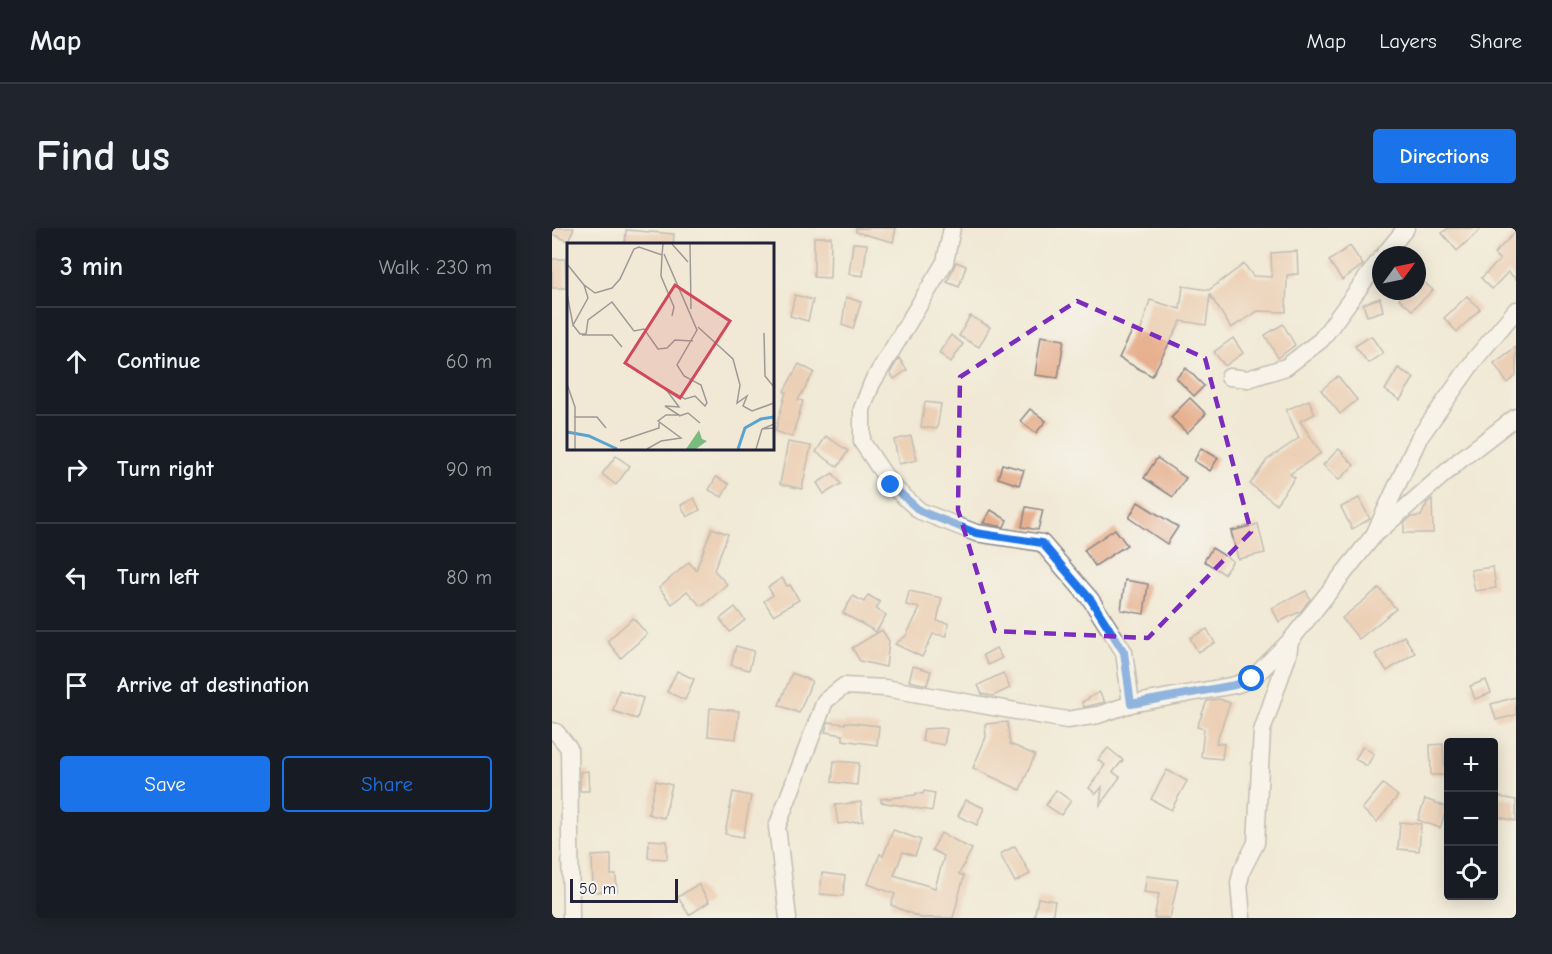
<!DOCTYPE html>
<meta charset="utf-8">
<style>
:root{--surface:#171b24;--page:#20242c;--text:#f1f3f6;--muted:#9ea1a6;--line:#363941;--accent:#1a73e8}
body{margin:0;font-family:"Comic Neue",sans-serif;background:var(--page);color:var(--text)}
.controls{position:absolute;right:18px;bottom:18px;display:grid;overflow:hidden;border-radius:6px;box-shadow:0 3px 15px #0003}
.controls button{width:54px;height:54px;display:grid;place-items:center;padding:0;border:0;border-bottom:2px solid var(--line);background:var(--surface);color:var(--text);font:30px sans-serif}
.compass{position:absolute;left:820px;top:18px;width:54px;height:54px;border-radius:50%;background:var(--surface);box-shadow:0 3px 15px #0003;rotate:57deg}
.scale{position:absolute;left:18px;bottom:15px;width:108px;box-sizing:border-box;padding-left:6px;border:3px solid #22223b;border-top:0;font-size:16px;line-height:21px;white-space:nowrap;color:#22223b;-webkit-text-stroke:4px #f6f6f2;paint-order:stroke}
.stop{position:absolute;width:18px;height:18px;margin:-14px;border:4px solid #1a73e8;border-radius:50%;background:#fff}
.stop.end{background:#1a73e8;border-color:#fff;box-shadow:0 2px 6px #0008}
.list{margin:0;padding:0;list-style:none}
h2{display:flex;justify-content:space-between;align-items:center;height:78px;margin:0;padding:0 24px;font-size:26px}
h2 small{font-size:20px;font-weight:400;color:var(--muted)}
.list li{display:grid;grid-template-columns:39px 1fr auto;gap:18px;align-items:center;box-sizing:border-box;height:108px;padding:0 24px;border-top:2px solid var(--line)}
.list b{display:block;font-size:22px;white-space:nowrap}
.list em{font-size:20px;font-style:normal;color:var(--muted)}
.actions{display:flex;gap:12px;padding:18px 24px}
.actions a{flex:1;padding:14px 0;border:2px solid var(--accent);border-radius:6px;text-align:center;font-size:21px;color:var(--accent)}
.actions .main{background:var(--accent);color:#fff}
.icon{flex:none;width:33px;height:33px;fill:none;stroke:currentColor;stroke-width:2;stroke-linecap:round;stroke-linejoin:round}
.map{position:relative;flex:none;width:964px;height:690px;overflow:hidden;border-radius:6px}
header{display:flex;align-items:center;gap:36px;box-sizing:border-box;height:84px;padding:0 30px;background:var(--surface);border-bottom:2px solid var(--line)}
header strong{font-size:28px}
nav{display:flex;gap:33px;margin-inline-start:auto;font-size:21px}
.intro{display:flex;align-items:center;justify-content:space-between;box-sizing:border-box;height:144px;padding:0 36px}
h1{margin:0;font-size:42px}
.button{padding:15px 27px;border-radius:6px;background:var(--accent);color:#fff;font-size:21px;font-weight:700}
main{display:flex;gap:36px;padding:0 36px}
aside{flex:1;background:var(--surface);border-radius:6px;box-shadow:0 3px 15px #0003}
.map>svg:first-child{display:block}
</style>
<header>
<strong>Map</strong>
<nav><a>Map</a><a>Layers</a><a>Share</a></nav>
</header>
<div class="intro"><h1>Find us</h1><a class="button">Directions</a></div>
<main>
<aside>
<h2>3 min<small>Walk · 230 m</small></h2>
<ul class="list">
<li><svg class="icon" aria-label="ahead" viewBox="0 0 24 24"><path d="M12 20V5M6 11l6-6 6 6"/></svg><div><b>Continue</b></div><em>60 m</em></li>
<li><svg class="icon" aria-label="right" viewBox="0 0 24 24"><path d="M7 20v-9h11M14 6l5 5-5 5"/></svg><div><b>Turn right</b></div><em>90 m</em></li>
<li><svg class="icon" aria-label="left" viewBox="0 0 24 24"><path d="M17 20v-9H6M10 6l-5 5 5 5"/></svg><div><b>Turn left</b></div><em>80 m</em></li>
<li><svg class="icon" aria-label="arrive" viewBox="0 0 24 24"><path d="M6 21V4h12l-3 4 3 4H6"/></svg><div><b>Arrive at destination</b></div></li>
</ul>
<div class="actions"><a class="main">Save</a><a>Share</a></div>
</aside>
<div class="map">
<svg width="964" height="690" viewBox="0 0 964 690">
<rect width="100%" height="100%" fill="#f6f6f2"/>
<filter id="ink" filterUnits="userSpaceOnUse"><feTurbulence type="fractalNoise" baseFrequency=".0167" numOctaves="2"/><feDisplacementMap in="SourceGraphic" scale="12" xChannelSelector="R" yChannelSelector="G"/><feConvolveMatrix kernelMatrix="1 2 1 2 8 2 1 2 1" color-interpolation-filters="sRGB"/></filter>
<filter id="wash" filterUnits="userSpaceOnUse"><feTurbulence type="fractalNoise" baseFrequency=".008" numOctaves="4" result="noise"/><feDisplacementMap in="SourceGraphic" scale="24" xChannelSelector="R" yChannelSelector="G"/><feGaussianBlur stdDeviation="1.35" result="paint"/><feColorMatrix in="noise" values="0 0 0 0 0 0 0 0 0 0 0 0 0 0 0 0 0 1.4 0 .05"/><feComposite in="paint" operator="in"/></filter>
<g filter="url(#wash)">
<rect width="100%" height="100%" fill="#f1e9d5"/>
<g id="blocks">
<g fill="#e7b190">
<path d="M 0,0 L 22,0 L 16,13 L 0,6 Z"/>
<path d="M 304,0 L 344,0 L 341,14 L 304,4 Z"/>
<path d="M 896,0 L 930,0 L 905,23 L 890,5 Z"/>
<path d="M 74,2 L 122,6 L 121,16 L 73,16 Z"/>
<path d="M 964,3 L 964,51 L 956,44 L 940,61 L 929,50 L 948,32 L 942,26 Z"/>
<path d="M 262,9 L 279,9 L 278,50 L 262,49 Z"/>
<path d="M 301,15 L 315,16 L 311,48 L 297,46 Z"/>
<path d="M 798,18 L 811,37 L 790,52 L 777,33 Z"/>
<path d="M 745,23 L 746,46 L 735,47 L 734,84 L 706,83 L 679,100 L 658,67 L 654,97 L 629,93 L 600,148 L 567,130 L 581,101 L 588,105 L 598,72 L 628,81 L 631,58 L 657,62 L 692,36 L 701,48 L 720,49 L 719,25 Z"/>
<path d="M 0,31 L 13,31 L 14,60 L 0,60 Z"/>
<path d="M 404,34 L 414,38 L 407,59 L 395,54 Z"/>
<path d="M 865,48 L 881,62 L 860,82 L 847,71 L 854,63 L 865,63 Z"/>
<path d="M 243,67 L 261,72 L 256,93 L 238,88 Z"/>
<path d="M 915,68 L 928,81 L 905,104 L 892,90 Z"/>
<path d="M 294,69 L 309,74 L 301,101 L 290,97 Z"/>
<path d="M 828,70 L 831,83 L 815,88 L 811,76 Z"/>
<path d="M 418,88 L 438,99 L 427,119 L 407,108 Z"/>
<path d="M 731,96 L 743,117 L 726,130 L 713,107 Z"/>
<path d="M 399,107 L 411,116 L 399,134 L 387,125 Z"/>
<path d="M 489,108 L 512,112 L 506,150 L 483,147 Z"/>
<path d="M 819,108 L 831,125 L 816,135 L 803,118 Z"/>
<path d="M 681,110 L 691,125 L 673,138 L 662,124 Z"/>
<path d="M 964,119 L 964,148 L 955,155 L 942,135 Z"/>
<path d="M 347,130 L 355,142 L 342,151 L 338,145 Z"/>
<path d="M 247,136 L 262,144 L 246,172 L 251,173 L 240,209 L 223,203 L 234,164 L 232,163 Z"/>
<path d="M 634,140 L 652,158 L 642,168 L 624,150 Z"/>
<path d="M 846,140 L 862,150 L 848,172 L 833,162 Z"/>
<path d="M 786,148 L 805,172 L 788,186 L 769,162 Z"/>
<path d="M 638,170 L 654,186 L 635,205 L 619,189 Z"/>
<path d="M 757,172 L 763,186 L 748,193 L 769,225 L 738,246 L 743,250 L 724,276 L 698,256 L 715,232 L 747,210 L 734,182 Z"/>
<path d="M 373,174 L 389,176 L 385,201 L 369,199 Z"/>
<path d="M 478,181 L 494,193 L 484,205 L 468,193 Z"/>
<path d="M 274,208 L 296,223 L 286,239 L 264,224 Z"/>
<path d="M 359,208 L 365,232 L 347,236 L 342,212 Z"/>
<path d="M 236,214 L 259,218 L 250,261 L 228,256 Z"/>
<path d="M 649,220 L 666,230 L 658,243 L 642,233 Z"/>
<path d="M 787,221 L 802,237 L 787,252 L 771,237 Z"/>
<path d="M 64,228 L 78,238 L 64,257 L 50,246 Z"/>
<path d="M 605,230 L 634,250 L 621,269 L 592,250 Z"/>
<path d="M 450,236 L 472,242 L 467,257 L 446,250 Z"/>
<path d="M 281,245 L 289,256 L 272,266 L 265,255 Z"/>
<path d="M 164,249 L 177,256 L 170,269 L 157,262 Z"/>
<path d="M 142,270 L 148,282 L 135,289 L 129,277 Z"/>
<path d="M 807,270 L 818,291 L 800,301 L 789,279 Z"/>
<path d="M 880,271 L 881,305 L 852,305 L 852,295 L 859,289 L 869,288 L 875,275 Z"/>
<path d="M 586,274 L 626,299 L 615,316 L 577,290 Z"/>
<path d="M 474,279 L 491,282 L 486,302 L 470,299 Z"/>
<path d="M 439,282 L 455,292 L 452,299 L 431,295 Z"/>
<path d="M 706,296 L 713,325 L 686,331 L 679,303 Z"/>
<path d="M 160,300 L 176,306 L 162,342 L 175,356 L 152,377 L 148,377 L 135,363 L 120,376 L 107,360 L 137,334 L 144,342 Z"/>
<path d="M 563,301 L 575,317 L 543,338 L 532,322 Z"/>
<path d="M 660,320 L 681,333 L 672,346 L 652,333 Z"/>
<path d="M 941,339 L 944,360 L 923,363 L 919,342 Z"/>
<path d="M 230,350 L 235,358 L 238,357 L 247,372 L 221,387 L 212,373 L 221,367 L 216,359 Z"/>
<path d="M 573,352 L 596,356 L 592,386 L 569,382 Z"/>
<path d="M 827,360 L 844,381 L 807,411 L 790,390 Z"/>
<path d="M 357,363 L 390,370 L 385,393 L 396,395 L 395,408 L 381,406 L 370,429 L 343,416 L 354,408 L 368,380 L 354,377 Z"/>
<path d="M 754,363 L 758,371 L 749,383 L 727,394 L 720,380 Z"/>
<path d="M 316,367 L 328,374 L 324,381 L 334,387 L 324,404 L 291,385 L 301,368 L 312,374 Z"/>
<path d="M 183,379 L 193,392 L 178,404 L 168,391 Z"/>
<path d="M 81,390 L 95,406 L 69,430 L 55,413 Z"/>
<path d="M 655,401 L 663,415 L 646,424 L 638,410 Z"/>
<path d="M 330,402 L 337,413 L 334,439 L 308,433 L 300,420 Z"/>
<path d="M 852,408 L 863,425 L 835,443 L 823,426 Z"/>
<path d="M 184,418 L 202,423 L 197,442 L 179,437 Z"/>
<path d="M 444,420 L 450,430 L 436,437 L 431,427 Z"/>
<path d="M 361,438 L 379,443 L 375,457 L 357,453 Z"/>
<path d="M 125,443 L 142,451 L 133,472 L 115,464 Z"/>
<path d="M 240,445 L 260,453 L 247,485 L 227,477 Z"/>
<path d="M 451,445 L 458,460 L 441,468 L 430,466 L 426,457 Z"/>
<path d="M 934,452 L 939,465 L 923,471 L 918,458 Z"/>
<path d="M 67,462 L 91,470 L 85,491 L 61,483 Z"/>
<path d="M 547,464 L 553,474 L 532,479 L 530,474 Z"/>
<path d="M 964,469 L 964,487 L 944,492 L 939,476 Z"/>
<path d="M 667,471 L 678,475 L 664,515 L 672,516 L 670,531 L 649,529 L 652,501 L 645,499 L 655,473 Z"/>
<path d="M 158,480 L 187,483 L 184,511 L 156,508 Z"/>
<path d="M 276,494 L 293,496 L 293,494 L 327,498 L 325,517 L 291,512 L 291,507 L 273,504 Z"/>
<path d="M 455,494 L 458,516 L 483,527 L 468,562 L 421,540 L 434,509 L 433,496 Z"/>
<path d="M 389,500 L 395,501 L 392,517 L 370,513 L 372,501 Z"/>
<path d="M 891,516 L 893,547 L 879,547 L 878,517 Z"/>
<path d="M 811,518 L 822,526 L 815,538 L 803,531 Z"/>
<path d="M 556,520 L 571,532 L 561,544 L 568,549 L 548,577 L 550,559 L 544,566 L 537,560 L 553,537 L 546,532 Z"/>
<path d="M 282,533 L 307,535 L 305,557 L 280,554 Z"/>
<path d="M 615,542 L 635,553 L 619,582 L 599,571 Z"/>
<path d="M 36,543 L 37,563 L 28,563 L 28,544 Z"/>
<path d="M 104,553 L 120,557 L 112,590 L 96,586 Z"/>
<path d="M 831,556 L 846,568 L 825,594 L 810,581 Z"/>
<path d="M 504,562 L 519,573 L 509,587 L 494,577 Z"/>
<path d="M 372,563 L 383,565 L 380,583 L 329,574 L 329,571 L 364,567 L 364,565 L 371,566 Z"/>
<path d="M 181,564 L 199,568 L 191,609 L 173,606 Z"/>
<path d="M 944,568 L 964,572 L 964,593 L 942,588 Z"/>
<path d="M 873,571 L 895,579 L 888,600 L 866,592 Z"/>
<path d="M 414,572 L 432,580 L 425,597 L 406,588 Z"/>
<path d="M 309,574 L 311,593 L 286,596 L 283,577 Z"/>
<path d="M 848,594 L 869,596 L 867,623 L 846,621 Z"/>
<path d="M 341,602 L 369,612 L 363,628 L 351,624 L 342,647 L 383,660 L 392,628 L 380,622 L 389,605 L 420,621 L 407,646 L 412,648 L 401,690 L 369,690 L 339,677 L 343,666 L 316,656 L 328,626 L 331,628 Z"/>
<path d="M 97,612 L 115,613 L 115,631 L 96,630 Z"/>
<path d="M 463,618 L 478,646 L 463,654 L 448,626 Z"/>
<path d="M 59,627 L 59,647 L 64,647 L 65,663 L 41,664 L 40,628 Z"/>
<path d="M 270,645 L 293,648 L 291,668 L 268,666 Z"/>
<path d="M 595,648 L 626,652 L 618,690 L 602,690 L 607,666 L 592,664 Z"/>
<path d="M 146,656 L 157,674 L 137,687 L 126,669 Z"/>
<path d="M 486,670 L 503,673 L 500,690 L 482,690 Z"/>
</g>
</g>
</g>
<g filter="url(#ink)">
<use href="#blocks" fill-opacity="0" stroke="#8a8688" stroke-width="1.5"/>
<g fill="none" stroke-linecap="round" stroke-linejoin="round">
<g stroke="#8a8688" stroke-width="19">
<g id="minor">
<path d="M 400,0 L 393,34 L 320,155 L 310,181 L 310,214 L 339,257 L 368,283 L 424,305 L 490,315 L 539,372 L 572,424 L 579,476"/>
<path d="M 832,27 L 854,0"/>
<path d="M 677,149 L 696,151 L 734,139 L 769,112 L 829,30"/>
<path d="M 827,303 L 908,232 L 964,189"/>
<path d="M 0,503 L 4,504 L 17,520 L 19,690"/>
<path d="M 236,690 L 225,599 L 273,473 L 292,458 L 333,460 L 515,492 L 546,487 L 579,476 L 683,457 L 700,451 L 738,413 L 822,307 L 867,210 L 923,131 L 964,82"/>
<path d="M 690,690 L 687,655 L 690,642 L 704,615 L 710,503 L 736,427 L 738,413"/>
</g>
</g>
<use href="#minor" stroke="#fff" stroke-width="16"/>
</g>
</g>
<g fill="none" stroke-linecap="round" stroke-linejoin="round" filter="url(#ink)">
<path stroke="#1a73e8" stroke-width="8" d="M 339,257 L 368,283 L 424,305 L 490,315 L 539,372 L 572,424 L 579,476 L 683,457 L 700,451"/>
</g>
<path d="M0 0H964V690H0ZM 525,73 L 653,130 L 699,304 L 596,410 L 443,403 L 406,282 L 408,149 Z" fill="#f1e9d5" fill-opacity=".55" fill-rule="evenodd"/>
<path fill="none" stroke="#7b2cbf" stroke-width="4.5" stroke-dasharray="12 8" stroke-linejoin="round" d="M 525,73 L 653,130 L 699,304 L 596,410 L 443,403 L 406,282 L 408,149 Z"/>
<g transform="translate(15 15)">
<rect width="207" height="207" fill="#f1e9d5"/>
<path d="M 132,187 L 135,196 L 140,198 L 129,206 L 119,206 Z" fill="#7abc7e"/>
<path fill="none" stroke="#56a4cf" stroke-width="3" d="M 0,189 L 22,193 L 50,206M 171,206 L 178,185 L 194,176 L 207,174"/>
<path fill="none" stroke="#9e9997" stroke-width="1.5" d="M 105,1 L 121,19M 123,1 L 124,66M 95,12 L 94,33 L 107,64 L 105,73M 0,21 L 17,42M 0,51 L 6,82 L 21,55 L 17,42 L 28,50 L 45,45 L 53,36 L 67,6 L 72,4 L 95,12 L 96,1M 6,82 L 13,91 L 19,91 L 21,77 L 45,59 L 67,88 L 77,86 L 91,106 L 100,105 L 108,97 L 126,98M 131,84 L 166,116 L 173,142 L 170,160 L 180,153 L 176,163 L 185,168 L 207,160M 197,90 L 198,133 L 207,144M 15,92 L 45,92 L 55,104M 0,141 L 8,164 L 8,206M 112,173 L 121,170 L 133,180M 7,174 L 30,174 L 39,185M 207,181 L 195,186 L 207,185M 53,198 L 92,185 L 92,180M 80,206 L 94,198 L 114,195 L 91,178 L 99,172 L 112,172 L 98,163 L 112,164 L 98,145 L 118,156 L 128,153 L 138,163 L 140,160 L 134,142 L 117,133 L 110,122 L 130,87 L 97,11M 189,206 L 195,186"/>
<path fill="#d1495b" fill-opacity="0.15" stroke="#d1495b" stroke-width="3" d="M 108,42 L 163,78 L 113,155 L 58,120 Z"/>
<rect width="207" height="207" fill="none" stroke="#22223b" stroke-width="3"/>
</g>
</svg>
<div class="controls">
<button>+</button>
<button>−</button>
<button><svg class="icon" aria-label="locate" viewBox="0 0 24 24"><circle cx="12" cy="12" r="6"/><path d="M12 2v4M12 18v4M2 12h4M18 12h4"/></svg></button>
</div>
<svg class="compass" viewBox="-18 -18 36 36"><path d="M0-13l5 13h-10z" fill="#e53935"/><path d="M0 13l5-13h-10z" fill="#9ea1a6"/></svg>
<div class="scale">50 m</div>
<div class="stop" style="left:700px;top:451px"></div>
<div class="stop end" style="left:339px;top:257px"></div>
</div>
</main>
